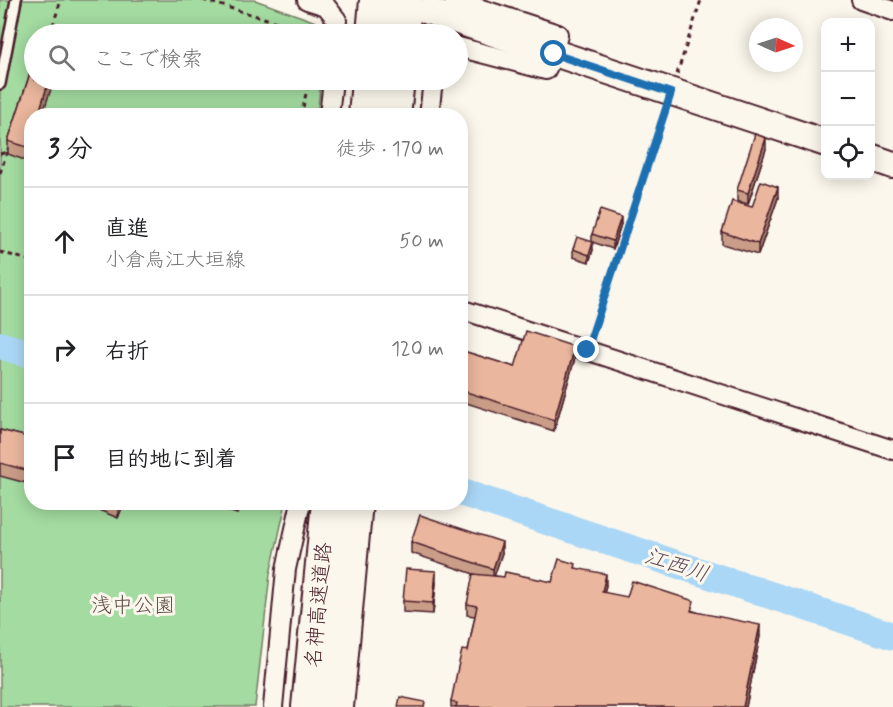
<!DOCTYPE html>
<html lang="ja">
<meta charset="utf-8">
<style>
:root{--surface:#fff;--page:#f6f6f6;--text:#202124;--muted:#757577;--line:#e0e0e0}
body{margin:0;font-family:Mynerve,"Klee One",sans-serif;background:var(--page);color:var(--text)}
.controls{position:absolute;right:18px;top:18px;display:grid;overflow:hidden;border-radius:12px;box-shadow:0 3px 15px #0003}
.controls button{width:54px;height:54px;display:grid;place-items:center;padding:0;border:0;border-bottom:2px solid var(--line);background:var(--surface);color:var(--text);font:30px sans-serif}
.compass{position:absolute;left:749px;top:18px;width:54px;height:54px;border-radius:50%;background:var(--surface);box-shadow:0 3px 15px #0003;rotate:93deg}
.stop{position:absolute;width:18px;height:18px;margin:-14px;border:4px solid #1f6fb2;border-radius:50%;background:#fff}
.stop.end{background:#1f6fb2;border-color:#fff;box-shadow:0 2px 6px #0008}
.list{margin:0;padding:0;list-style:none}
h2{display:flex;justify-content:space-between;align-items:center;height:78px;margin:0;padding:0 24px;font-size:26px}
h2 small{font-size:20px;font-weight:400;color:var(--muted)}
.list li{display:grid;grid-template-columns:39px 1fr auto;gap:18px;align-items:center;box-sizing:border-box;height:108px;padding:0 24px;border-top:2px solid var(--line)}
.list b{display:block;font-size:22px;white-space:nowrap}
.list p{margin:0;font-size:20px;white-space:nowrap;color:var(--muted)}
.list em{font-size:20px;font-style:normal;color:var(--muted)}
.icon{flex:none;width:33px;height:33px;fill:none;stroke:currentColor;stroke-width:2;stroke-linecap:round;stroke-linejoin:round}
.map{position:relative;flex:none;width:893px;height:707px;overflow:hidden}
.search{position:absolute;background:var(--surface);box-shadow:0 3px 15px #0003;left:24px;top:24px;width:444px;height:66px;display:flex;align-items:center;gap:15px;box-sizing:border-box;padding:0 21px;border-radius:33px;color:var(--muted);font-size:22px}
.panel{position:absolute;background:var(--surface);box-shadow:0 3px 15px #0003;left:24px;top:108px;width:444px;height:402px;border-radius:24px}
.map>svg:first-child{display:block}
</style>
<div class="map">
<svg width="893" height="707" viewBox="0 0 893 707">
<rect width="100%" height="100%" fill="#fbf7ec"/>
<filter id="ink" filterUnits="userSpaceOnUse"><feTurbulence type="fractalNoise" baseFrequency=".0167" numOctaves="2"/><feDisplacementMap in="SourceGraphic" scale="12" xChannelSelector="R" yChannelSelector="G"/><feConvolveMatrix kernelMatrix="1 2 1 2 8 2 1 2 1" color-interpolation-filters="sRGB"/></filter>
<g filter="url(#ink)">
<path fill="#a3dba0" stroke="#767d66" stroke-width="1.5" d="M 0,0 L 255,0 L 327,26 L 326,34 L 34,34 L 34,80 L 321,80 L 317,115 L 32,116 L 32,502 L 286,503 L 270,574 L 255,707 L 0,707 Z"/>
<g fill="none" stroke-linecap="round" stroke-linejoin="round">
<g stroke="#aad7f6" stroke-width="28">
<path d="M 0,345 L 32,355"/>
<path d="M 460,492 L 893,636"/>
</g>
<g stroke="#4a1f2b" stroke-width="14">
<path id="lane" d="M 0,84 L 16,0"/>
</g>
<g stroke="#4a1f2b" stroke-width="22">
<g id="street">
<path d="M 307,0 L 326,6 L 337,20 L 336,34"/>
<path d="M 454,0 L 558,34 L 554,54 L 546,70 L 458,47"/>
<path d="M 861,0 L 893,11"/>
<path d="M 329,116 L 333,80"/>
<path d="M 429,116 L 433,80"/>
<path d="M 460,309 L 893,450"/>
<path d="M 273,707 L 286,569 L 301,502"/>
</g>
</g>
<g stroke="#4a1f2b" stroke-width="30">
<g id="secondary">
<path d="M 428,11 L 826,143"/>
<path d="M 870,157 L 893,165"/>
</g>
</g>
<g stroke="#4a1f2b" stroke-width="36">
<g id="highway">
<path d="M 373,34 L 376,0"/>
<path d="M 402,34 L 406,0"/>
<path d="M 365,116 L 368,80"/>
<path d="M 394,116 L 398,80"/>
<path d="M 308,707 L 328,502"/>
<path d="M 337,707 L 356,502"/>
</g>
</g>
<g stroke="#4a1f2b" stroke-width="3" stroke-dasharray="4.5 4.5" stroke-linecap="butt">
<path d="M 203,0 L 307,31 L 308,34"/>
<path d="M 50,34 L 61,0"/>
<path d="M 677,74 L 701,0"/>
<path d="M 301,116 L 309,80"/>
<path d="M 0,154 L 7,152 L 9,147"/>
<path d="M 0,173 L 7,152"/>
<path d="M 0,252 L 32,261"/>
<path d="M 592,337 L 666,109"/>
</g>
<use href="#lane" stroke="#fbf7ec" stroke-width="9"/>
<use href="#street" stroke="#fbf7ec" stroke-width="18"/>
<use href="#secondary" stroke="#fbf7ec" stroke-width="26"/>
<use href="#highway" stroke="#fbf7ec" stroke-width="32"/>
</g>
<g fill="#c99d87" stroke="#4a1f2b" stroke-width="1.5">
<path d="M 34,61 L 27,161 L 8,154 L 8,141 Z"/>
<path d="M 766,149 L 748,204 L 737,201 L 737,190 Z"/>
<path d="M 778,198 L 758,255 L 722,244 L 722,232 L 752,207 Z"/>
<path d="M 621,224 L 613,249 L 592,242 L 592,234 Z"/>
<path d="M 573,249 L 593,250 L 589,262 L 573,257 Z"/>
<path d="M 460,350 L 515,367 L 575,358 L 554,431 L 460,401 Z"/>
<path d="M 0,430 L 32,438 L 26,483 L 0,476 Z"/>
<path d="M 89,502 L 124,502 L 118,518 L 89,506 Z"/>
<path d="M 207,502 L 240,502 L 237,514 L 207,504 Z"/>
<path d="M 411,542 L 502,553 L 494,576 L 552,582 L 576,568 L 606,585 L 604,593 L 694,611 L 760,636 L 746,707 L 451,707 L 451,702 L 468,651 L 475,616 L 467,615 L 467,604 L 477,575 L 411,553 Z"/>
<path d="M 436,583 L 433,614 L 403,612 L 403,601 Z"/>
</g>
<g fill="#a47f6e" stroke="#4a1f2b" stroke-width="1.5">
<path d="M 49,80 L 54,80 L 42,116 L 38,116 Z"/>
<path d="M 32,134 L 32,148 L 27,161 L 27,147 Z"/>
<path d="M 766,138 L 766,149 L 748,204 L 748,193 Z"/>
<path d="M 778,187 L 778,198 L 758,255 L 758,244 Z"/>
<path d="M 621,217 L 621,224 L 613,249 L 613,241 Z"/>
<path d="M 593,242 L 593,250 L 589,262 L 589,255 Z"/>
<path d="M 575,347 L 575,358 L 554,431 L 554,420 Z"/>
<path d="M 32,451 L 32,464 L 26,483 L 26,470 Z"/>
<path d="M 118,502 L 124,502 L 118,518 Z"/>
<path d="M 237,502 L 240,502 L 237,514 Z"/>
<path d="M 502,542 L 502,553 L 493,580 L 493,569 Z"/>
<path d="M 436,571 L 436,583 L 433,614 L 433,603 Z"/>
<path d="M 606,574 L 606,585 L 602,603 L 602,592 Z"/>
<path d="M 760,625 L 760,636 L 746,707 L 743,707 Z"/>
</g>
<g fill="#eab69d" stroke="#4a1f2b" stroke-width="1.5">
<path d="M 34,61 L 34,80 L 49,80 L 38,116 L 32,116 L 32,134 L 27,147 L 8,141 Z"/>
<path d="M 755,134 L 766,138 L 748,193 L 737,190 Z"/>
<path d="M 761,181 L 778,187 L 758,244 L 722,232 L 732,201 L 752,207 Z"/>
<path d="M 600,210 L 621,217 L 613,241 L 592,234 Z"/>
<path d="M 577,237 L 593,242 L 589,255 L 573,249 Z"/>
<path d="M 526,331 L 575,347 L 554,420 L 460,390 L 460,350 L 515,367 Z"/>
<path d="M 0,430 L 32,438 L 32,451 L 26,470 L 0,463 Z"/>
<path d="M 420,515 L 502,542 L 493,569 L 411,542 Z"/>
<path d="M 559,559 L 576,564 L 575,568 L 606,574 L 602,592 L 627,597 L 632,581 L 694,601 L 691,611 L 760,625 L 743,707 L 456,707 L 457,703 L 451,702 L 458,667 L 462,650 L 468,651 L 477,606 L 467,604 L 473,574 L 504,577 L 505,572 L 552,582 Z"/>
<path d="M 406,569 L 436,571 L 433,603 L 403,601 Z"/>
<path d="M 400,697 L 425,702 L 424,707 L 398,707 Z"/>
</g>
</g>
<g fill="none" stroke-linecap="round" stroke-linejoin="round" filter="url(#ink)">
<path stroke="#1f6fb2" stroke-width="8" d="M 554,54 L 671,93 L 587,350"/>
</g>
<g text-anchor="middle" stroke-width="6" stroke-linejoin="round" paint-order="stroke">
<g font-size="21" fill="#604e48" stroke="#fbf7ec">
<text x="133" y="612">浅中公園</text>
</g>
<g font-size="21" fill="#4a1f2b" stroke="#fbf7ec">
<text transform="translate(318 605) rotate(-85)" y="7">名神高速道路</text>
</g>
<g font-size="22" font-style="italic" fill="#624d5e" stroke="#fbf7ec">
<text transform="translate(677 564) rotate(18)" y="8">江西川</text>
</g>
</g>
</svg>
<div class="controls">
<button>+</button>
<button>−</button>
<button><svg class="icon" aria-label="locate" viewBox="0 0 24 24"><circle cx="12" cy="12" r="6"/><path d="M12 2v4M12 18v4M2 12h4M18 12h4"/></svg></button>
</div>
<svg class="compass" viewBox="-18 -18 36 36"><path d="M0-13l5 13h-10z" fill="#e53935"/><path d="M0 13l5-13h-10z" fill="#757577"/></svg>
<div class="stop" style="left:554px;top:54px"></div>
<div class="stop end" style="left:587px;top:350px"></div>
<div class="search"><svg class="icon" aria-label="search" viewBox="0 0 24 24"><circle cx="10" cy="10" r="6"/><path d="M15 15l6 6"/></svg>ここで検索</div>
<section class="panel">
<h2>3 分<small>徒歩 · 170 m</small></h2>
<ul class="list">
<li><svg class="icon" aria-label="ahead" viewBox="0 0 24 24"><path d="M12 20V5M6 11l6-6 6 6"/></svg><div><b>直進</b><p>小倉烏江大垣線</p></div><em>50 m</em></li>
<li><svg class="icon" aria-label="right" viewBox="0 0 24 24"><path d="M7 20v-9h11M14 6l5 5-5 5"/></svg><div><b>右折</b></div><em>120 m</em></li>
<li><svg class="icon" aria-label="arrive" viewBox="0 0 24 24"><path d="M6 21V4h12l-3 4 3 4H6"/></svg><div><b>目的地に到着</b></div></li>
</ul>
</section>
</div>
